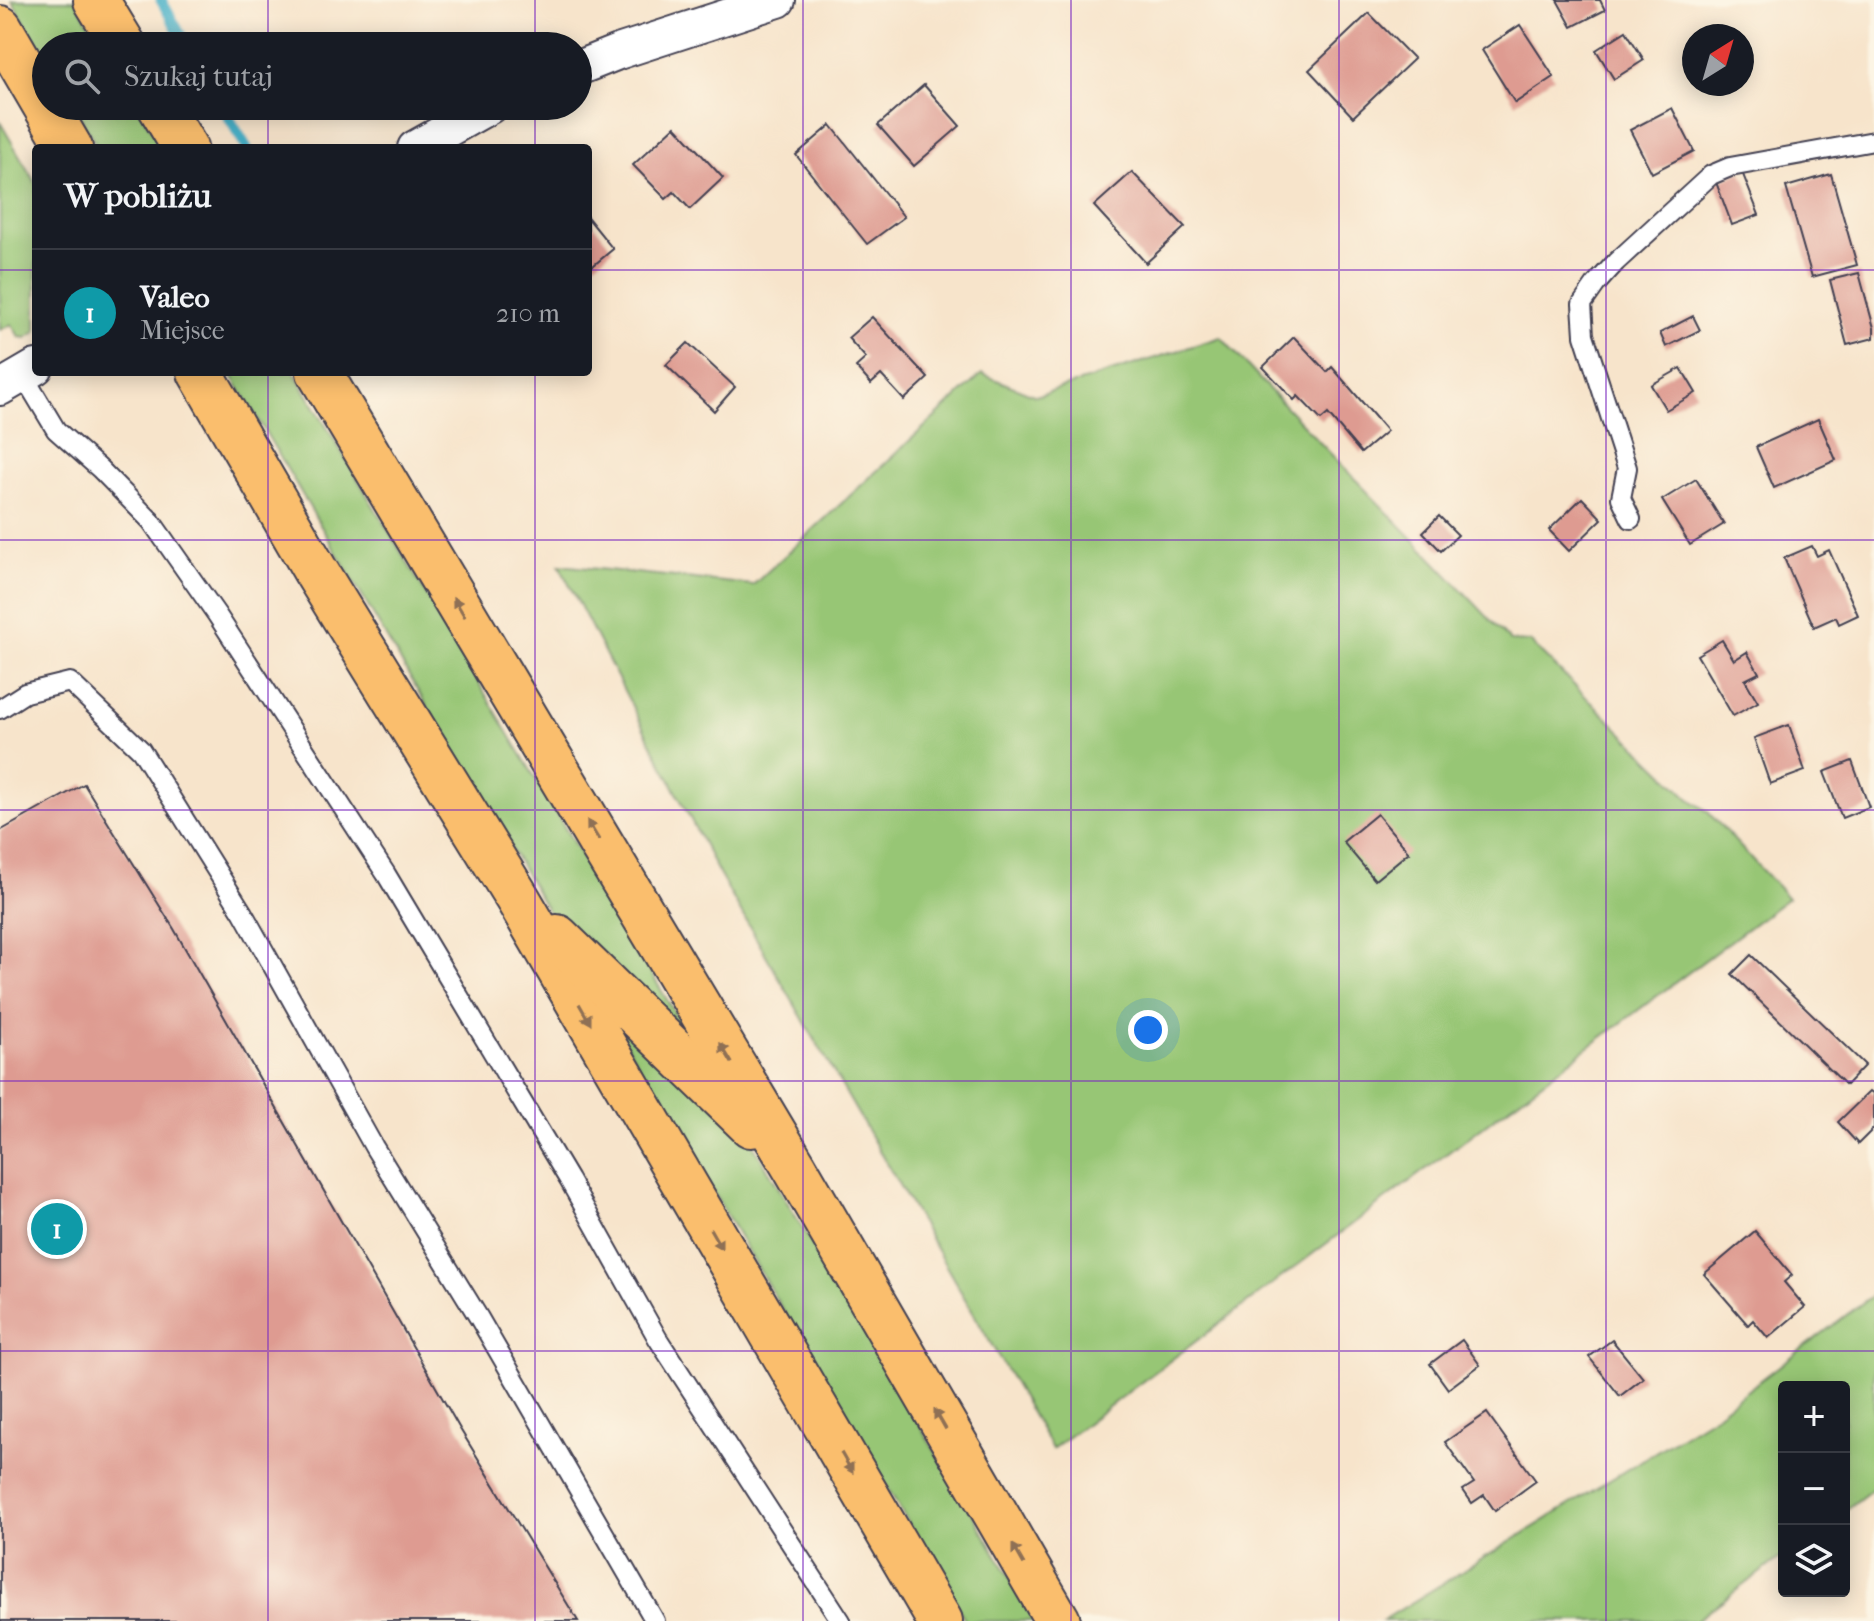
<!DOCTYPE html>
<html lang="pl">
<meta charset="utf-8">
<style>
:root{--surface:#171b24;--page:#242831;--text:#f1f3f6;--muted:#9ea1a6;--line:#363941;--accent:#0b8043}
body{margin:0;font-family:"IM FELL French Canon",serif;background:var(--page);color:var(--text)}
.controls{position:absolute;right:24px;bottom:24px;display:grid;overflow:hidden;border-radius:8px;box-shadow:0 4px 20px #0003}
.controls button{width:72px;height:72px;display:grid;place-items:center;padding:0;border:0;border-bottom:2px solid var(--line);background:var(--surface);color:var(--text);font:40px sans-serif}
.compass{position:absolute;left:1682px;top:24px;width:72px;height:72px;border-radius:50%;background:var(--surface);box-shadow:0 4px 20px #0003;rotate:37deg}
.you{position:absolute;left:1148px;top:1030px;width:28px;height:28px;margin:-20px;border:6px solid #fff;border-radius:50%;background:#1a73e8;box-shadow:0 0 0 12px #1a73e833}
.badge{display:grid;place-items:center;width:52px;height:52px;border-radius:50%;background:var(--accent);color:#fff;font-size:26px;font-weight:700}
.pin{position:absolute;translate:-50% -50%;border:4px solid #fff;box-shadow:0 2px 8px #0006}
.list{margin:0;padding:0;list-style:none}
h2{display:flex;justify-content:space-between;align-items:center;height:104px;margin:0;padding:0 32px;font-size:34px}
h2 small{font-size:26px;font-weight:400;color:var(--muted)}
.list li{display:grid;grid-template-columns:52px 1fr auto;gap:24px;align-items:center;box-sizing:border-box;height:128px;padding:0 32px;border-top:2px solid var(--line)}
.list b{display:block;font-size:30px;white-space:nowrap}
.list p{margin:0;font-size:26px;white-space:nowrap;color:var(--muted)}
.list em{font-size:26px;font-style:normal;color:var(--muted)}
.icon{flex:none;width:44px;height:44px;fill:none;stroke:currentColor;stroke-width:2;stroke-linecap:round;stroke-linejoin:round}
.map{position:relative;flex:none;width:1874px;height:1621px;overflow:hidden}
.search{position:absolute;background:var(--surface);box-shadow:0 4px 20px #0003;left:32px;top:32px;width:560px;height:88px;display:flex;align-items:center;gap:20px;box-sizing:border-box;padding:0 28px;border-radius:44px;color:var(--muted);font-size:30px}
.panel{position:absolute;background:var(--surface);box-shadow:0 4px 20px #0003;left:32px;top:144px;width:560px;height:232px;border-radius:8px}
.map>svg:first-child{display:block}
</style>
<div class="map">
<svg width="1874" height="1621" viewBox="0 0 1874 1621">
<rect width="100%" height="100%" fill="#fcf5e5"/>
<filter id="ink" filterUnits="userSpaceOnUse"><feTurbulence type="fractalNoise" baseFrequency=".0125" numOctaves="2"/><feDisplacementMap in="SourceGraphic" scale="16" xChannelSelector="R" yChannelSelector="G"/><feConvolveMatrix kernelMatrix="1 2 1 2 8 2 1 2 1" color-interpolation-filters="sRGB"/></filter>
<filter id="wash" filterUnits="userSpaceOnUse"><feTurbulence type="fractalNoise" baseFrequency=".006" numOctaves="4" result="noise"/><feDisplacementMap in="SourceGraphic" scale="32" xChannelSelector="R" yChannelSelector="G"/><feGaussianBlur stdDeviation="1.8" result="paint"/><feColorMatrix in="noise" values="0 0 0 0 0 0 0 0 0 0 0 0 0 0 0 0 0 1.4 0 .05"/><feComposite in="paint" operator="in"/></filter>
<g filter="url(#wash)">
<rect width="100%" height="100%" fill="#f7e4cb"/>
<g fill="#97c674" stroke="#5c7458" stroke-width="2">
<path d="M 12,0 L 75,0 L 102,46 L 46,46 L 46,59 Z"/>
<path d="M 74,106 L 137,106 L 162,148 L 98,148 Z"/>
<path d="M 0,122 L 36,184 L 36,332 L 26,338 L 19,337 L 12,324 L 0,330 Z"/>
<path d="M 1221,337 C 1315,441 1415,538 1510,641 L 1530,642 L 1690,799 L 1707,811 L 1788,898 L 1052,1449 L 719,874 L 559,565 L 753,585 L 982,374 L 1036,396 Z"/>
<path d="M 230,372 L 294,372 L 1036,1621 L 966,1621 Z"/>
<path d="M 1874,1294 L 1874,1488 L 1844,1511 L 1844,1387 L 1784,1387 L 1784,1555 L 1695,1621 L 1382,1621 L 1715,1415 Z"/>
</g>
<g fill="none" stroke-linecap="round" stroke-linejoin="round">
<g stroke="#49b1c8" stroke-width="11">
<path d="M 161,0 L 187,46"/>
<path d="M 222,106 L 247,148"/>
</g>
</g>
<g id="blocks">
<g fill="#de9b91">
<path d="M 1557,0 L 1600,0 L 1605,10 L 1572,27 Z"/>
<path d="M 1369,13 L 1414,59 L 1353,117 L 1309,70 Z"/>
<path d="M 1520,25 L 1554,77 L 1515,103 L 1482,50 Z"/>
<path d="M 1626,31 L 1644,60 L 1614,79 L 1596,50 Z"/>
<path d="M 924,85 L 960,126 L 914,166 L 878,125 Z"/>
<path d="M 1672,108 L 1694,151 L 1652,173 L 1630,130 Z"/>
<path d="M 831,125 L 904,217 L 867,244 L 796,155 Z"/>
<path d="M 675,126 L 723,178 L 690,209 L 674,192 L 666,199 L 633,165 Z"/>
<path d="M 1132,172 L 1185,227 L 1146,263 L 1094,206 Z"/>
<path d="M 1742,172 L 1759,215 L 1732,225 L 1716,182 Z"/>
<path d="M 1831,174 L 1857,265 L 1812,277 L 1786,187 Z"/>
<path d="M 588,218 L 613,249 L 588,270 Z"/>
<path d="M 1859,273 L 1874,328 L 1874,338 L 1847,345 L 1830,280 Z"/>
<path d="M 1693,316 L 1700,330 L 1666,347 L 1660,333 Z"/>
<path d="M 872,317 L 928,378 L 904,400 L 881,375 L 871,384 L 856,367 L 866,358 L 848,338 Z"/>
<path d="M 1294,337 L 1327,372 L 1332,367 L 1387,431 L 1361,453 L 1328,414 L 1321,420 L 1298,396 L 1294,400 L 1263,367 Z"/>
<path d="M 688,343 L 735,387 L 714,411 L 666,365 Z"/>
<path d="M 1681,368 L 1696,393 L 1666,410 L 1651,385 Z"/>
<path d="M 1818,419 L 1836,460 L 1774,488 L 1756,447 Z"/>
<path d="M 1696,479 L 1724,524 L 1690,545 L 1662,500 Z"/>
<path d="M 1582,498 L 1602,519 L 1569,551 L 1549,530 Z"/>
<path d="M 1439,516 L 1458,535 L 1441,551 L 1423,532 Z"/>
<path d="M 1812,546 L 1817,556 L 1829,550 L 1858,615 L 1839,624 L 1836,617 L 1814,627 L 1784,558 Z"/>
<path d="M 1722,640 L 1734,660 L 1747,652 L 1759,673 L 1745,680 L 1758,702 L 1733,716 L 1697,655 Z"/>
<path d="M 1789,725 L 1805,771 L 1770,784 L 1754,738 Z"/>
<path d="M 1852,761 L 1869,807 L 1842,818 L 1824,772 Z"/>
<path d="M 84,784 L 174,929 L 460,1429 L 578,1621 L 0,1621 L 0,831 Z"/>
<path d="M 1377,814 L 1409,852 L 1375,880 L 1343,842 Z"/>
<path d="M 1751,955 L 1865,1065 L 1846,1085 L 1732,974 Z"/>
<path d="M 1870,1091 L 1874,1094 L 1874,1128 L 1858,1144 L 1838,1122 Z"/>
<path d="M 1755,1231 L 1792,1275 L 1784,1282 L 1805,1307 L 1768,1338 L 1753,1320 L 1748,1325 L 1704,1274 Z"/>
<path d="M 1462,1340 L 1480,1365 L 1448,1389 L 1430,1364 Z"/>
<path d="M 1612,1340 L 1643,1378 L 1620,1396 L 1589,1357 Z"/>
<path d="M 1487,1413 L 1536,1481 L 1495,1511 L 1484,1495 L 1472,1503 L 1463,1490 L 1474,1483 L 1445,1442 Z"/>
</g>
</g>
</g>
<g filter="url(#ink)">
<use href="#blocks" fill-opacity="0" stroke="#423f51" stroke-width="2"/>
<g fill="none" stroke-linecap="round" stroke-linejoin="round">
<g stroke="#423f51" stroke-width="22">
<g id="service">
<path d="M 23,375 L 56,430 L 100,469 L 151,521 L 217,615 L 386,874 L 569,1180 L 658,1339 L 841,1621"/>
<path d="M 1631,519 L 1621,498 L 1627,468 L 1584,335 L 1582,304 L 1596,284 L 1616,262 L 1711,175 L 1730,167 L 1874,141"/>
<path d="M 0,709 L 25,693 L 70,682 L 141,750 L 243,913 L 374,1147 L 479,1318 L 655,1621"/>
</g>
</g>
<g stroke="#423f51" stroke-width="38">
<g id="minor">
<path d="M 578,68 L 618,52 L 778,0"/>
<path d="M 415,148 L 490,106"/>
<path d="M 0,388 L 36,367"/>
</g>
</g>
<g stroke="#423f51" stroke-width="48">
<g id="motorway">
<path d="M 96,0 L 124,46"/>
<path d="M 0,28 L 70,148"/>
<path d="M 160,106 L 185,148"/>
<path d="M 200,372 L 315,570 L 518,899 L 940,1621"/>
<path d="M 319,372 L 795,1168 L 1058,1621"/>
<path d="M 557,937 L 751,1125"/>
</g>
</g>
<use href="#service" stroke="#fff" stroke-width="18"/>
<use href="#minor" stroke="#fff" stroke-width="34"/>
<use href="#motorway" stroke="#fabe6d" stroke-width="44"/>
</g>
<defs><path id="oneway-solid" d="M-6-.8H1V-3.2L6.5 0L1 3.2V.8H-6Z" transform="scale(2)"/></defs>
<g fill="#8e7054">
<use href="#oneway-solid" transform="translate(459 607) rotate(-121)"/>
<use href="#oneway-solid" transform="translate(593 830) rotate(-121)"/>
<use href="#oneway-solid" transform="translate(585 1014) rotate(60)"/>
<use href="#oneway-solid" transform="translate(726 1053) rotate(-121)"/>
<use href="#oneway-solid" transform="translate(716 1239) rotate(60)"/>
<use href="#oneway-solid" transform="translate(940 1419) rotate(-120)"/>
<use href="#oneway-solid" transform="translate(847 1463) rotate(60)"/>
<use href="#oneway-solid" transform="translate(1018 1554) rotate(-120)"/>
</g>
</g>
<path fill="none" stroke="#7b2cbf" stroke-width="2" stroke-opacity="0.55" d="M 268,0 L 268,46M 535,0 L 535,46M 803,0 L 803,1621M 1071,0 L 1071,1621M 1339,0 L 1339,1621M 1606,0 L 1606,1621M 268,106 L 268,148M 535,106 L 535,148M 0,270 L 36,270M 588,270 L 1874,270M 268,372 L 268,1621M 535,372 L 535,1621M 0,540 L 1874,540M 0,810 L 1874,810M 0,1081 L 1874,1081M 0,1351 L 1874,1351"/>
</svg>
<div class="controls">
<button>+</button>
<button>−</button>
<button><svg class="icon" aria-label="layers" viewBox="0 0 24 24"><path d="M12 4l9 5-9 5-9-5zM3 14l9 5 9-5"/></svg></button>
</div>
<svg class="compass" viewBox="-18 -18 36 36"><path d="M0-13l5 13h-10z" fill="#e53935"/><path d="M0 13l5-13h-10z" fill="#9ea1a6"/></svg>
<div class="you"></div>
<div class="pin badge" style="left:57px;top:1229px;background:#0f9aa8">1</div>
<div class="search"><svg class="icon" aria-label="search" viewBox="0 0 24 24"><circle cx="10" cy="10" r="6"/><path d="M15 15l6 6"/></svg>Szukaj tutaj</div>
<section class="panel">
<h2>W pobliżu<small></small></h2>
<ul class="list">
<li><span class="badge" style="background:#0f9aa8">1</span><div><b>Valeo</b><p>Miejsce</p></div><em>210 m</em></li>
</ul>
</section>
</div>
